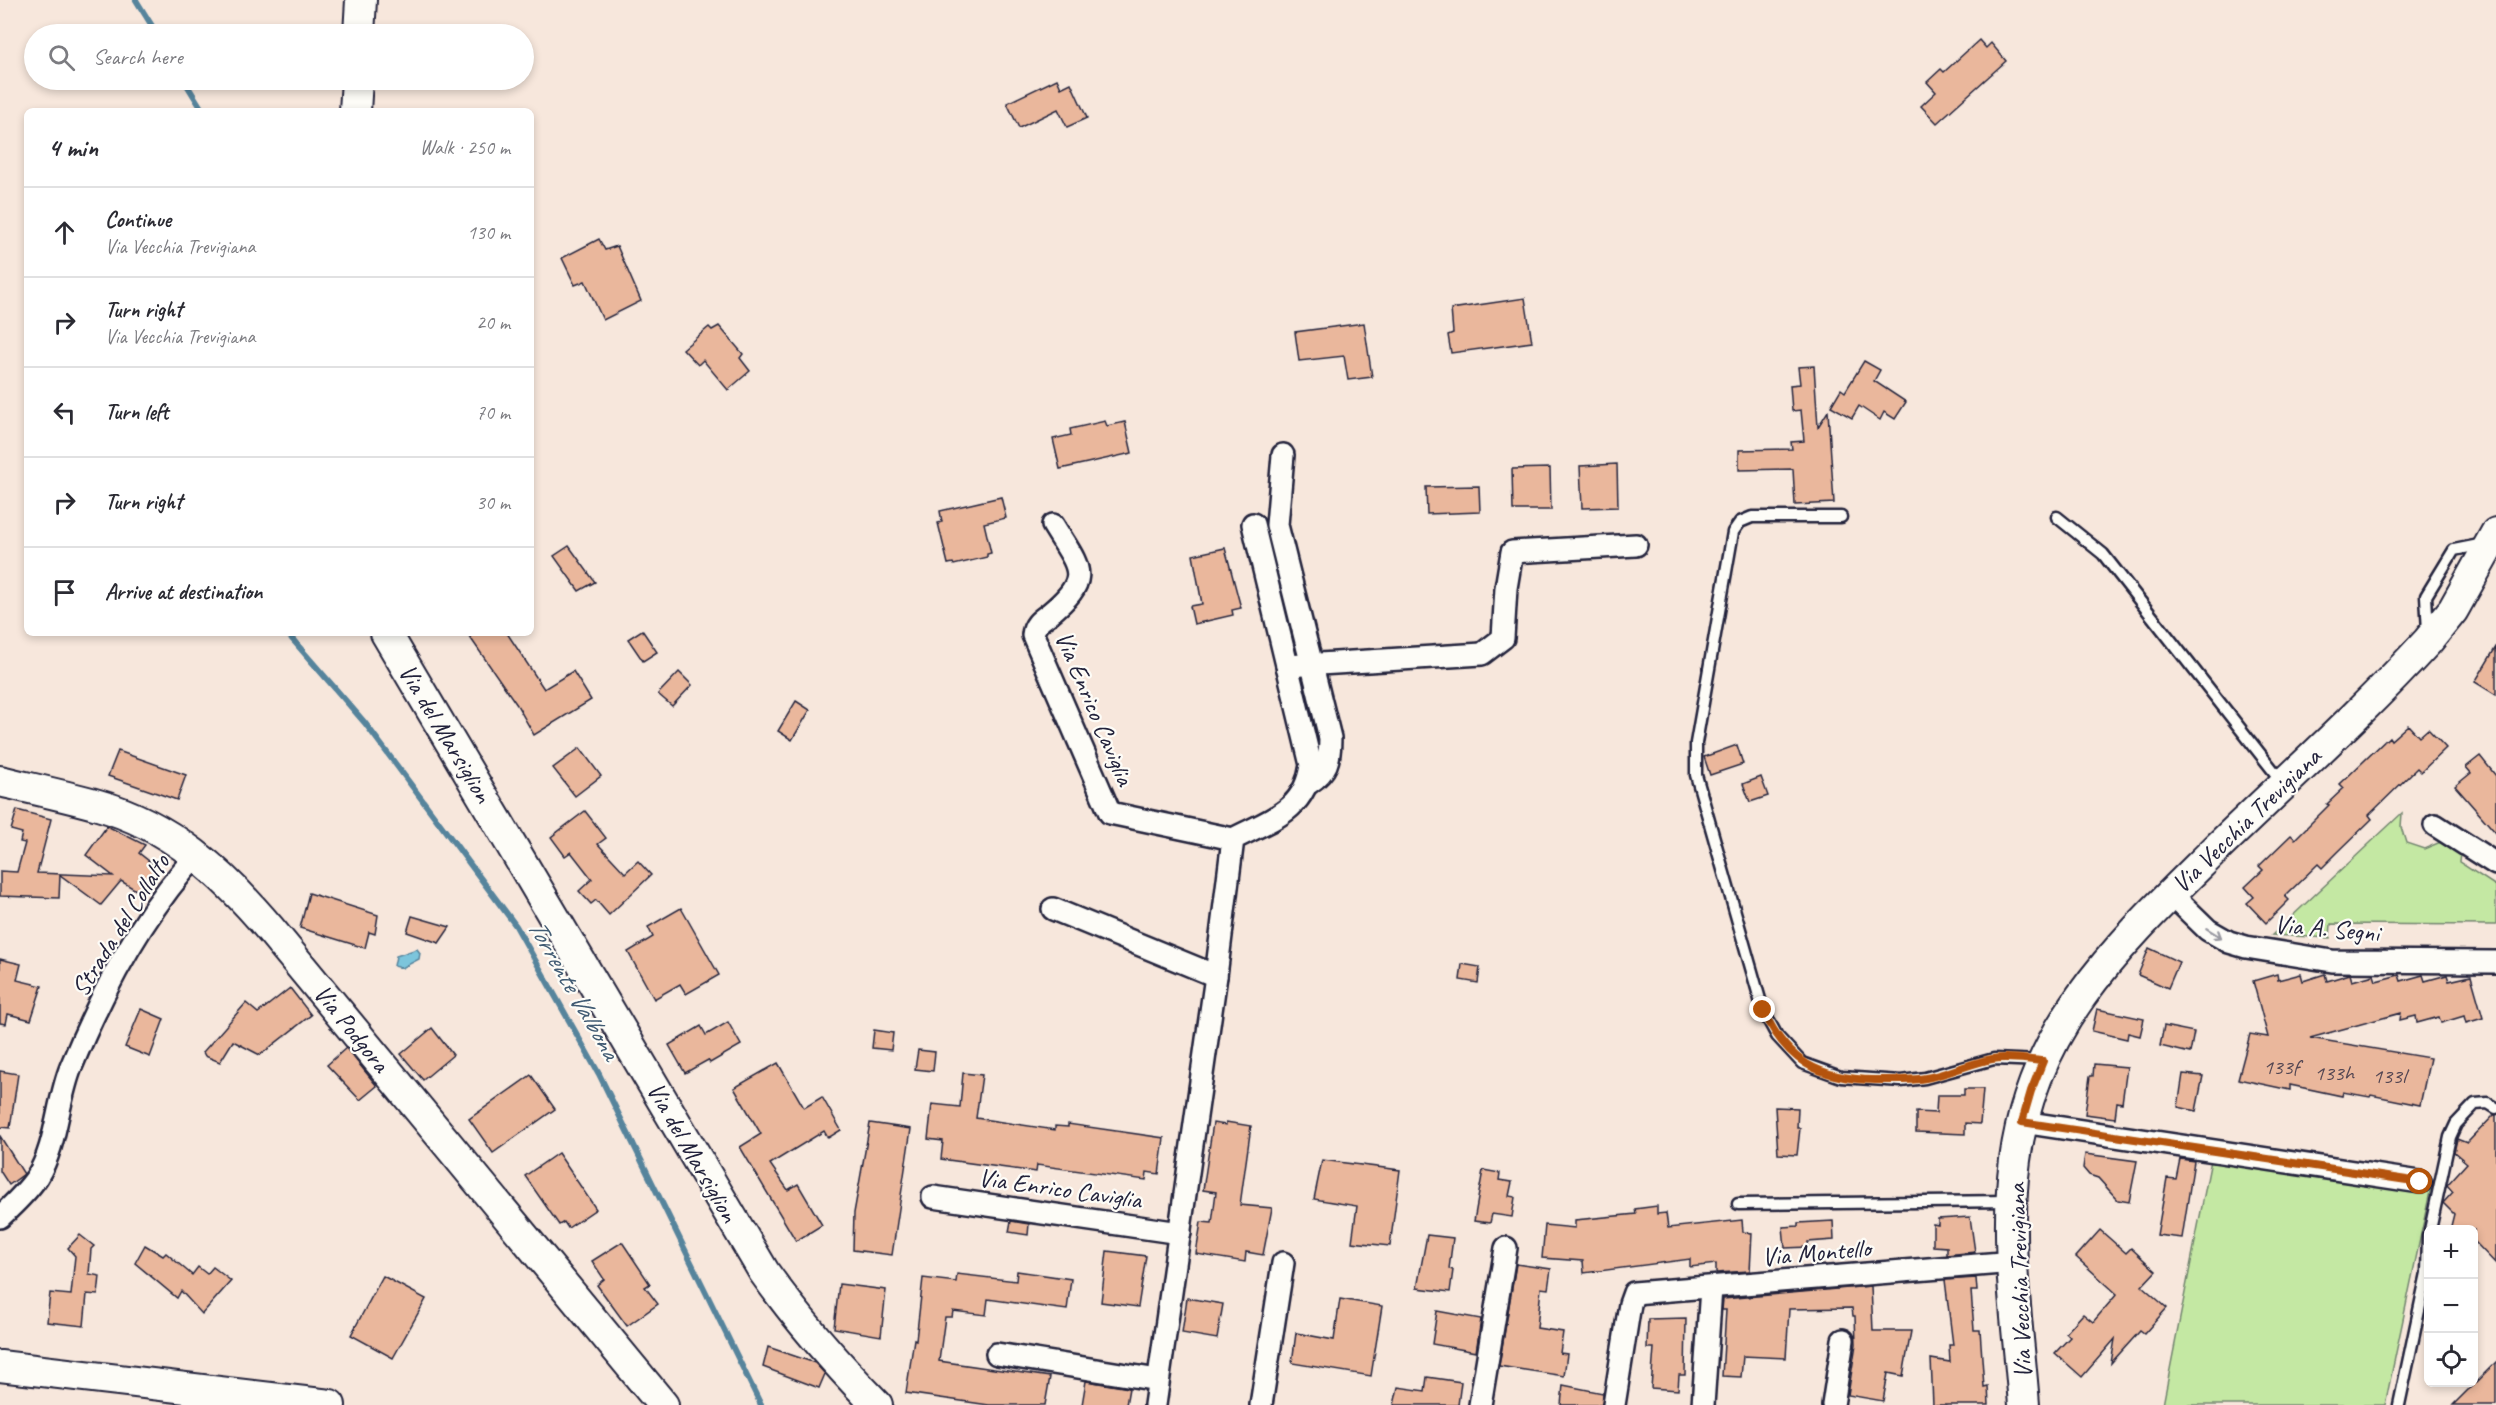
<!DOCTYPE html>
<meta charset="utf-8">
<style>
:root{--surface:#fff;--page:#f2f2f3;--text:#2b2b33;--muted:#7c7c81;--line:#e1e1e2}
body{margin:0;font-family:Caveat,sans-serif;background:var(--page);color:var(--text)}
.controls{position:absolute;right:18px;bottom:18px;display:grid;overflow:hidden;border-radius:9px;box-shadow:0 3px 9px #0003}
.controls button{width:54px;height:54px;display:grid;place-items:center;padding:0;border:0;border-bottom:2px solid var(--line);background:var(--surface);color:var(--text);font:30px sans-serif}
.stop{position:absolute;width:18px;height:18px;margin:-14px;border:4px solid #b45309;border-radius:50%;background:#fff}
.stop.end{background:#b45309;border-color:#fff;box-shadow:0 2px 6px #0008}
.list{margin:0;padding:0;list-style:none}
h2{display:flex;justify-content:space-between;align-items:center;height:78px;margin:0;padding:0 24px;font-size:26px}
h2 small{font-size:20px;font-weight:400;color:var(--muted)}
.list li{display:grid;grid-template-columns:39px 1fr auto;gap:18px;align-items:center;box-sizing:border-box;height:90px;padding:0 24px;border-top:2px solid var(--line)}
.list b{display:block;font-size:22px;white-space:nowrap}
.list p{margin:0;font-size:20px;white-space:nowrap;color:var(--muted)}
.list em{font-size:20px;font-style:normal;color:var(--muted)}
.icon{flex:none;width:33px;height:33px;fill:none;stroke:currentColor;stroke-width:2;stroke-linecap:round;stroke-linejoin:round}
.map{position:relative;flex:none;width:2496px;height:1405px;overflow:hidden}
.search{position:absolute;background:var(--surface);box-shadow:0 3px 9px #0003;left:24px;top:24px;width:510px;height:66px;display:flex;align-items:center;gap:15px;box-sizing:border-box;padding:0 21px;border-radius:33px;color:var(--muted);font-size:22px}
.panel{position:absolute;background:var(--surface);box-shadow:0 3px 9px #0003;left:24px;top:108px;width:510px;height:528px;border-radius:9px}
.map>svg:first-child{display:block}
</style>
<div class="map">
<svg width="2496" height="1405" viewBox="0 0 2496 1405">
<rect width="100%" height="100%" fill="#f7e7dc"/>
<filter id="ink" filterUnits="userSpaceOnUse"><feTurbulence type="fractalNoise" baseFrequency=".0167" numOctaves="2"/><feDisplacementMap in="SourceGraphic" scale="12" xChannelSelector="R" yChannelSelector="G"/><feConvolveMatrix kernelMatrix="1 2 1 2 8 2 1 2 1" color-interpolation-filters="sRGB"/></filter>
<g filter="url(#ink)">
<g fill="#c4e8a3" stroke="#73856f" stroke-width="1.5">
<path d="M 2402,813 L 2401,827 L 2406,843 L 2424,849 L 2443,841 L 2461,846 L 2459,862 L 2496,886 L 2496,925 L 2331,924 L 2330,938 L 2272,935 Z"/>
<path d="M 2211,1160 L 2431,1187 L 2385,1405 L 2163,1405 Z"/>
</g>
<path fill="#7bc5dc" stroke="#57849c" stroke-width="1.5" d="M 417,949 L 420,953 L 419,959 L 402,968 L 394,966 L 396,956 Z"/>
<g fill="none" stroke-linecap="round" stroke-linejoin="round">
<g stroke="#57849c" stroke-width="6">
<path d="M 136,0 L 157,34"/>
<path d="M 184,80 L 203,111"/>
<path d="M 287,633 L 365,723 L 516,926 L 599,1074 L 761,1405"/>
</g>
</g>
<g fill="#eab79c" stroke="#22223b" stroke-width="1.5">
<path d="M 1979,40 L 1986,48 L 1991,43 L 2006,61 L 1937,123 L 1921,106 L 1936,92 L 1927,82 L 1941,69 L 1944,72 Z"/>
<path d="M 1057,79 L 1061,88 L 1071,83 L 1087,118 L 1067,127 L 1058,109 L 1019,128 L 1007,103 Z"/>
<path d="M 599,239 L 605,250 L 617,246 L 641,301 L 603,320 L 585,281 L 575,285 L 562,258 Z"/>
<path d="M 1525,298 L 1532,342 L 1451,353 L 1448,335 L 1453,333 L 1451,309 Z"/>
<path d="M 1364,323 L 1372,377 L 1348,380 L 1344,356 L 1299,361 L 1295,332 Z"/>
<path d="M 719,326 L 743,354 L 740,358 L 750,371 L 728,390 L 703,360 L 698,365 L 683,349 L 709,327 L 712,330 Z"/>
<path d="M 1864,361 L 1880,370 L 1874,381 L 1906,402 L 1895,419 L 1884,412 L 1880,420 L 1859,406 L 1852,418 L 1831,406 L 1841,389 L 1845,392 Z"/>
<path d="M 1814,366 L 1818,427 L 1828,411 L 1834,503 L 1795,505 L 1793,469 L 1739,470 L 1739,450 L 1792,449 L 1791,442 L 1804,441 L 1801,410 L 1792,411 L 1790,385 L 1800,384 L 1798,367 Z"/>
<path d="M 1105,421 L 1107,426 L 1125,422 L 1132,453 L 1060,469 L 1053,439 L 1071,435 L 1070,429 Z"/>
<path d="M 1617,464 L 1618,507 L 1582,508 L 1580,466 Z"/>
<path d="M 1550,468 L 1551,510 L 1513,510 L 1512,469 Z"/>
<path d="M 1479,486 L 1480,512 L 1427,514 L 1426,487 Z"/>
<path d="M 1001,497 L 1006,518 L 984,523 L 991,553 L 987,554 L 987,557 L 954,565 L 953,563 L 948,564 L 938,523 L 942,522 L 940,511 Z"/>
<path d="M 569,546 L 595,582 L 579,591 L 554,556 Z"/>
<path d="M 1225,548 L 1241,608 L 1232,610 L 1233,615 L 1194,624 L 1190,606 L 1202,604 L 1193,555 Z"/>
<path d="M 642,630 L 657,652 L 643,661 L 628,639 Z"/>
<path d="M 467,633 L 507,633 L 544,689 L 573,671 L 591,700 L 534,735 L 517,705 Z"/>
<path d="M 2496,647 L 2496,695 L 2475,682 Z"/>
<path d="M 679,672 L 692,685 L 672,706 L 658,694 Z"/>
<path d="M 796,701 L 810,710 L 792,740 L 778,731 Z"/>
<path d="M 2408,725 L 2419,737 L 2428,729 L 2446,748 L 2421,772 L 2417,768 L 2369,815 L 2372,819 L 2338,852 L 2322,868 L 2318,864 L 2285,896 L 2289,900 L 2266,923 L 2247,903 L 2254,897 L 2245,887 L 2263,870 L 2259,866 L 2291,835 L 2295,839 L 2329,805 L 2327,804 L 2344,788 L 2340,784 L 2389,737 L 2391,740 Z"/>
<path d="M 1737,745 L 1743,764 L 1710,775 L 1704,757 Z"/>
<path d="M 580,748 L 601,776 L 575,796 L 553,768 Z"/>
<path d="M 118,751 L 186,775 L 177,800 L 108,776 Z"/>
<path d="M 2480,756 L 2496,776 L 2496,833 L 2455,786 L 2471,773 L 2466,767 Z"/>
<path d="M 1761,777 L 1768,796 L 1750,802 L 1743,784 Z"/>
<path d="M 17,810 L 51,819 L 37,873 L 113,876 L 86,855 L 107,826 L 145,845 L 139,853 L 159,869 L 141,893 L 121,881 L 101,905 L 60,875 L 59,898 L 0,896 L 0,871 L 17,872 L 25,843 L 20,842 L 22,833 L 11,830 Z"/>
<path d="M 585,811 L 606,838 L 598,844 L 625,873 L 638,861 L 651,875 L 609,915 L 596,900 L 591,904 L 579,891 L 592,879 L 571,852 L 565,856 L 551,837 Z"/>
<path d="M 309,893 L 378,915 L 375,934 L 369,932 L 365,948 L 300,928 Z"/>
<path d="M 681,908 L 719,975 L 686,994 L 680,984 L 654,999 L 628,952 L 653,937 L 648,927 Z"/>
<path d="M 412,916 L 450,927 L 439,943 L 407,932 Z"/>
<path d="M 2149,948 L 2179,962 L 2168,988 L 2138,975 Z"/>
<path d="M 0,959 L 21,964 L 17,980 L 42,986 L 31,1020 L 8,1014 L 6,1024 L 0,1023 Z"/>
<path d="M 1462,964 L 1480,967 L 1478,983 L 1460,980 Z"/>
<path d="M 2277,974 L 2278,980 L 2301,974 L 2303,981 L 2325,974 L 2327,981 L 2350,974 L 2352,981 L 2374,975 L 2376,981 L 2399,975 L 2401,981 L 2423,975 L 2425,981 L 2447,975 L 2449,981 L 2471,976 L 2483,1018 L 2466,1023 L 2464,1016 L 2441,1023 L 2439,1017 L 2417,1023 L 2416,1016 L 2400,1020 L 2401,1013 L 2310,1038 L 2430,1058 L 2420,1105 L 2371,1095 L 2370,1097 L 2343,1092 L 2342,1096 L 2290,1085 L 2290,1090 L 2238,1079 L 2250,1034 L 2268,1037 L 2253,981 Z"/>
<path d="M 290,988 L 311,1015 L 260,1055 L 233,1041 L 220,1062 L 205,1056 L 203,1052 L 246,1003 L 258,1013 Z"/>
<path d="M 141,1009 L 164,1019 L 150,1057 L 125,1047 Z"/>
<path d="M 2097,1009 L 2144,1019 L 2140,1036 L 2128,1033 L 2127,1039 L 2092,1031 Z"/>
<path d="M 728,1022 L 741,1045 L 710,1063 L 708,1060 L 685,1073 L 669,1045 L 701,1026 L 706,1035 Z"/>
<path d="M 2164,1026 L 2194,1032 L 2190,1053 L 2160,1046 Z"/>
<path d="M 432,1028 L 453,1055 L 423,1080 L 401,1054 Z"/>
<path d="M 874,1030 L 893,1033 L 891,1050 L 872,1048 Z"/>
<path d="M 346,1048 L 377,1086 L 360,1100 L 327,1065 Z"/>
<path d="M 918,1050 L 935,1052 L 933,1071 L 915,1069 Z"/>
<path d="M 778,1063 L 804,1108 L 822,1097 L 841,1130 L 828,1138 L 824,1131 L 770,1164 L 788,1190 L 798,1184 L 822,1225 L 796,1241 L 740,1147 L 761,1134 L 734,1088 Z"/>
<path d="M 2094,1064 L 2127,1067 L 2122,1103 L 2117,1102 L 2115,1118 L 2085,1114 L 2090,1076 L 2093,1076 Z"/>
<path d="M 0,1071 L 18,1074 L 10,1128 L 0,1127 Z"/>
<path d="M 963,1073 L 982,1075 L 976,1118 L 1055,1130 L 1055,1126 L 1068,1127 L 1068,1124 L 1164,1138 L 1159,1174 L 1147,1172 L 1146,1180 L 1037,1165 L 1036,1172 L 941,1159 L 943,1141 L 928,1139 L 932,1104 L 960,1107 Z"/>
<path d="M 2183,1074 L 2203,1076 L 2196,1111 L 2178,1107 Z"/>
<path d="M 531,1075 L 555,1109 L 493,1153 L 469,1119 Z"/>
<path d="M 1964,1089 L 1983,1089 L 1980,1124 L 1965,1123 L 1965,1134 L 1916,1132 L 1916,1112 L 1936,1113 L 1937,1095 L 1964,1095 Z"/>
<path d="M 1775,1107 L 1798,1108 L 1797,1128 L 1800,1128 L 1797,1155 L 1778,1154 Z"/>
<path d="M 2494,1115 L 2496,1115 L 2496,1264 L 2474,1241 L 2474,1230 L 2450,1230 L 2454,1214 L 2443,1203 L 2453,1192 L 2447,1185 L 2467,1163 L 2454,1152 L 2457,1139 L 2467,1143 Z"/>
<path d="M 1226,1122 L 1251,1126 L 1240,1205 L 1272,1208 L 1263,1255 L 1246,1252 L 1245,1262 L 1196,1254 L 1201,1222 L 1212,1223 L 1216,1192 L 1203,1190 L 1213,1123 L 1226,1125 Z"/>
<path d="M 870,1123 L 911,1129 L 892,1255 L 853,1250 L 854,1213 Z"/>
<path d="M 0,1136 L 24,1174 L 9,1185 L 0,1171 Z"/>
<path d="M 558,1153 L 596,1209 L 568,1228 L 564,1222 L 559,1225 L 525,1176 Z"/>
<path d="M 2085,1154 L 2137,1161 L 2129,1202 L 2118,1200 L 2098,1178 L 2089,1175 L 2083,1168 Z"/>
<path d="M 2180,1159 L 2194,1161 L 2182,1238 L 2157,1235 L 2167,1178 L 2176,1179 Z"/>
<path d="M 1322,1160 L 1400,1170 L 1390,1246 L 1352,1242 L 1357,1206 L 1314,1199 Z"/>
<path d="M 1483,1170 L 1500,1173 L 1499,1180 L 1512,1182 L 1509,1196 L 1515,1197 L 1512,1217 L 1492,1214 L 1490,1223 L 1474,1221 Z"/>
<path d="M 1657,1206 L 1657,1214 L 1666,1213 L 1668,1228 L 1742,1220 L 1743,1232 L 1752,1233 L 1750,1271 L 1716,1273 L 1716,1264 L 1690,1267 L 1690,1259 L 1584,1273 L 1583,1261 L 1542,1258 L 1545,1225 L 1575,1228 L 1575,1220 L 1636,1214 L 1635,1209 Z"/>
<path d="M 1970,1217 L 1975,1252 L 1947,1255 L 1947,1247 L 1933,1246 L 1933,1224 L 1938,1225 L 1938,1219 Z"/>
<path d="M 1011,1221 L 1029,1224 L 1028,1235 L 1009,1232 Z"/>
<path d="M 1833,1221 L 1834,1240 L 1808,1242 L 1808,1247 L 1785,1248 L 1783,1227 L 1798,1226 L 1798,1223 Z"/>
<path d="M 2100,1230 L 2126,1253 L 2131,1248 L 2156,1271 L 2142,1286 L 2167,1308 L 2144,1334 L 2140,1331 L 2111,1363 L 2115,1339 L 2082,1377 L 2055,1353 L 2070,1337 L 2066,1333 L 2083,1314 L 2093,1322 L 2117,1294 L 2076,1257 Z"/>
<path d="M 80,1235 L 94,1246 L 91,1249 L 89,1274 L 100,1276 L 98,1295 L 87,1294 L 84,1326 L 47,1322 L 50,1293 L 71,1295 L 75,1256 L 68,1248 Z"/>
<path d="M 1427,1235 L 1453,1238 L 1449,1269 L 1453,1270 L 1450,1292 L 1417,1288 Z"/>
<path d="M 622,1242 L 650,1284 L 645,1287 L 658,1304 L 627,1326 L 597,1285 L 604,1279 L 592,1261 Z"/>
<path d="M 145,1245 L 163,1256 L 166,1253 L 192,1275 L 198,1267 L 207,1274 L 213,1267 L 231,1281 L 202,1314 L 181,1291 L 177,1298 L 135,1263 Z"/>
<path d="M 1107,1251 L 1146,1256 L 1138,1307 L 1101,1302 Z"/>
<path d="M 1516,1264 L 1551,1269 L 1548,1289 L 1541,1288 L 1537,1328 L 1563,1332 L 1560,1353 L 1567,1354 L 1564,1376 L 1499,1366 Z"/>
<path d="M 1017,1271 L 1071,1279 L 1067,1310 L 988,1299 L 986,1315 L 953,1311 L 952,1317 L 945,1317 L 939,1361 L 1050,1377 L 1045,1405 L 989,1405 L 906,1393 L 914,1339 L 916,1340 L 923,1278 L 956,1282 L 957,1274 L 1016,1281 Z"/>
<path d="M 383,1276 L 426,1299 L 393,1358 L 351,1335 Z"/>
<path d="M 1976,1278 L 1977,1291 L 1971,1291 L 1974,1330 L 1980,1330 L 1984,1387 L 1988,1386 L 1989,1405 L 1933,1405 L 1931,1359 L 1950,1362 L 1949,1345 L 1953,1345 L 1945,1280 Z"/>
<path d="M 839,1284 L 886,1290 L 881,1336 L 834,1328 Z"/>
<path d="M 1871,1286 L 1873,1331 L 1911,1331 L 1903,1376 L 1888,1373 L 1883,1401 L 1848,1395 L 1856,1344 L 1855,1316 L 1853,1316 L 1852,1308 L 1789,1309 L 1786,1358 L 1743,1356 L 1741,1377 L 1722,1376 L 1726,1310 L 1722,1310 L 1723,1299 Z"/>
<path d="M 1187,1298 L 1223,1304 L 1217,1339 L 1182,1333 Z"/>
<path d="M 1340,1299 L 1382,1306 L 1371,1376 L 1292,1363 L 1296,1333 L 1334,1340 Z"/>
<path d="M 1437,1311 L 1481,1319 L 1476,1352 L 1432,1344 Z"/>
<path d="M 1686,1318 L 1685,1375 L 1679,1375 L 1678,1390 L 1651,1388 L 1654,1348 L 1647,1348 L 1648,1319 Z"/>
<path d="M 768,1347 L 815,1363 L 825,1374 L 819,1388 L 763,1367 Z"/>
<path d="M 2496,1362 L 2496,1405 L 2453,1405 Z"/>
<path d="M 1427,1377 L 1461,1382 L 1458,1405 L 1394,1405 L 1398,1387 L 1425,1391 Z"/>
<path d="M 1086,1381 L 1129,1388 L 1126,1405 L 1082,1405 Z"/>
<path d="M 1563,1385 L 1603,1393 L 1602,1405 L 1561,1405 Z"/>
</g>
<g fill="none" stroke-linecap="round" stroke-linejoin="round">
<g stroke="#22223b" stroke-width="15">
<g id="lane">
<path d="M 1841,517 L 1752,517 L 1740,522 L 1733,532 L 1696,743 L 1696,775 L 1763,1010 L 1777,1036 L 1802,1063 L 1841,1077 L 1901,1081 L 1925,1078 L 1994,1059 L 2040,1061"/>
<path d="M 2057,517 L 2103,554 L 2283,783"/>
<path d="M 2428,631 L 2426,596 L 2454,550 L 2484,544"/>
<path d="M 1738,1204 L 2011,1201"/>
<path d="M 2430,1230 L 2450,1137 L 2456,1124 L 2475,1104 L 2488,1103 L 2496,1108"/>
<path d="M 2399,1405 L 2427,1273 L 2428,1236"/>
</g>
</g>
<g stroke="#22223b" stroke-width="26">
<g id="street">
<path d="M 1283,455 L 1277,525 L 1330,738 C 1330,760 1327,771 1309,783"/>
<path d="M 1053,525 C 1079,568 1094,577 1049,614 C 1041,620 1034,624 1033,635 L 1110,813 L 1233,839"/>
<path d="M 1287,666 L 1482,654 L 1503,638 L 1506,588 L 1512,552 L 1636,545"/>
<path d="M 2435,825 L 2496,864"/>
<path d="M 2171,894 L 2208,930 L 2229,942 L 2246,947 L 2332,961 L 2496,962"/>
<path d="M 1053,909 L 1216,976"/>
<path d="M 2022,1122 L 2420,1182"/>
<path d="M 933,1197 L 1180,1233"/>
<path d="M 0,1217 C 13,1205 27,1192 37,1177 C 57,1145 57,1102 71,1067 C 101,994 143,913 197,855"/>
<path d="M 997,1354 L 1158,1380"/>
<path d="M 1155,1405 L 1216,976 L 1233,839 C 1269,820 1305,812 1311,765 L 1253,524"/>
<path d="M 1261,1405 L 1283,1263"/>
<path d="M 1480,1405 L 1506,1248"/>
<path d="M 1614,1405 L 1630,1304 L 1634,1293 L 2014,1262"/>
<path d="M 1703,1405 L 1711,1288"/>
<path d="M 1833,1405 L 1843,1340"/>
</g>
</g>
<g stroke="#22223b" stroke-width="34">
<g id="secondary">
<path d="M 359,34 L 361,0"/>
<path d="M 355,111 L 357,80"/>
<path d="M 386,633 L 764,1272 C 798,1320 836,1363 877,1405"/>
<path d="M 0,781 C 33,789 66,796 98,805 C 170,825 223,873 270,929 L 663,1405"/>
<path d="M 0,1366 L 330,1405"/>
<path d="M 2024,1405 C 2018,1325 2004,1240 2015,1160 C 2033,1024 2121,943 2213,852 C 2285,782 2361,714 2428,641 L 2453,610 L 2496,533"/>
</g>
</g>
<use href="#lane" stroke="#fdfcf7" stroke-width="10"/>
<use href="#street" stroke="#fdfcf7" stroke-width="21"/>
<use href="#secondary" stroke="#fdfcf7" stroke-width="30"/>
</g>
<defs><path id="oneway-shaft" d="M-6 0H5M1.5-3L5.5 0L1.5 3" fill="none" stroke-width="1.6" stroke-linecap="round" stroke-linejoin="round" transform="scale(1.5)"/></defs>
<use stroke="#9a9aa2" href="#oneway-shaft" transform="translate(2214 933) rotate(32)"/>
</g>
<g fill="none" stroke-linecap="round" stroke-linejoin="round" filter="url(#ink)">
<path stroke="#b45309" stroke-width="8" d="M 1763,1010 C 1787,1062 1819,1079 1875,1080 C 1892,1080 1909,1081 1926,1078 C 1949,1074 1970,1063 1992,1059 C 2009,1056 2027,1060 2043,1061 L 2031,1091 L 2022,1122 L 2420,1182"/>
</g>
<g text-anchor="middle" stroke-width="4.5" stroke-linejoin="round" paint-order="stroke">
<g font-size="22" fill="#544753">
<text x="2281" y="1074">133f</text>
<text x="2334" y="1080">133h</text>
<text x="2389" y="1083">133l</text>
</g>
<g font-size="26" fill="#22223b" stroke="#fdfcf7">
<text transform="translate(1095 708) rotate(67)" y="9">Via Enrico Caviglia</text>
<text transform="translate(446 733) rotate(59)" y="9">Via del Marsiglion</text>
<text transform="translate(2246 820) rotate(-44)" y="9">Via Vecchia Trevigiana</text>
<text transform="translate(120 925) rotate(-58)" y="9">Strada del Collalto</text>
<text transform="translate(2327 928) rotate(5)" y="9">Via A. Segni</text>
<text transform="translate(352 1028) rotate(51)" y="9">Via Podgora</text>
<text transform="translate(693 1152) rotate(60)" y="9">Via del Marsiglion</text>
<text transform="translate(1060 1188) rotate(8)" y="9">Via Enrico Caviglia</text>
<text transform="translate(1816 1252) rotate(-5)" y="9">Via Montello</text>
<text transform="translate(2019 1281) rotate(-92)" y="9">Via Vecchia Trevigiana</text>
</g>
<g font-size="27" font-style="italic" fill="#415b73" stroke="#fdfcf7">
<text transform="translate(574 989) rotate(60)" y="9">Torrente Valbona</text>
</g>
</g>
</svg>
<div class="controls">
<button>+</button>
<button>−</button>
<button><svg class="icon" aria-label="locate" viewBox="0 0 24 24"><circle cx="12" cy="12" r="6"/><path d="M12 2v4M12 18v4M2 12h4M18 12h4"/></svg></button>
</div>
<div class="stop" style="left:2420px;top:1182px"></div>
<div class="stop end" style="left:1763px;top:1010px"></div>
<div class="search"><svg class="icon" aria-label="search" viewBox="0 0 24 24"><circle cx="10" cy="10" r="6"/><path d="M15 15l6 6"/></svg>Search here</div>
<section class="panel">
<h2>4 min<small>Walk · 250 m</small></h2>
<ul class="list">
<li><svg class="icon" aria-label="ahead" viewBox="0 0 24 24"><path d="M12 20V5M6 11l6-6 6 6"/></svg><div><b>Continue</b><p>Via Vecchia Trevigiana</p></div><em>130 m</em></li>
<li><svg class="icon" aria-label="right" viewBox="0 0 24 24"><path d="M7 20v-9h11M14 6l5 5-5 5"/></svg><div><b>Turn right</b><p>Via Vecchia Trevigiana</p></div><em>20 m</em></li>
<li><svg class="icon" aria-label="left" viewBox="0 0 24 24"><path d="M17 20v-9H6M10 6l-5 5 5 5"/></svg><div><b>Turn left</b></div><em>70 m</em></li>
<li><svg class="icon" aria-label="right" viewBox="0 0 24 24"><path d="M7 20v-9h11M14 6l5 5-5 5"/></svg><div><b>Turn right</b></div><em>30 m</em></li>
<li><svg class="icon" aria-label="arrive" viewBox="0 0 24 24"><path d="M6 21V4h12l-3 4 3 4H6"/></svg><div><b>Arrive at destination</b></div></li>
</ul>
</section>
</div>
